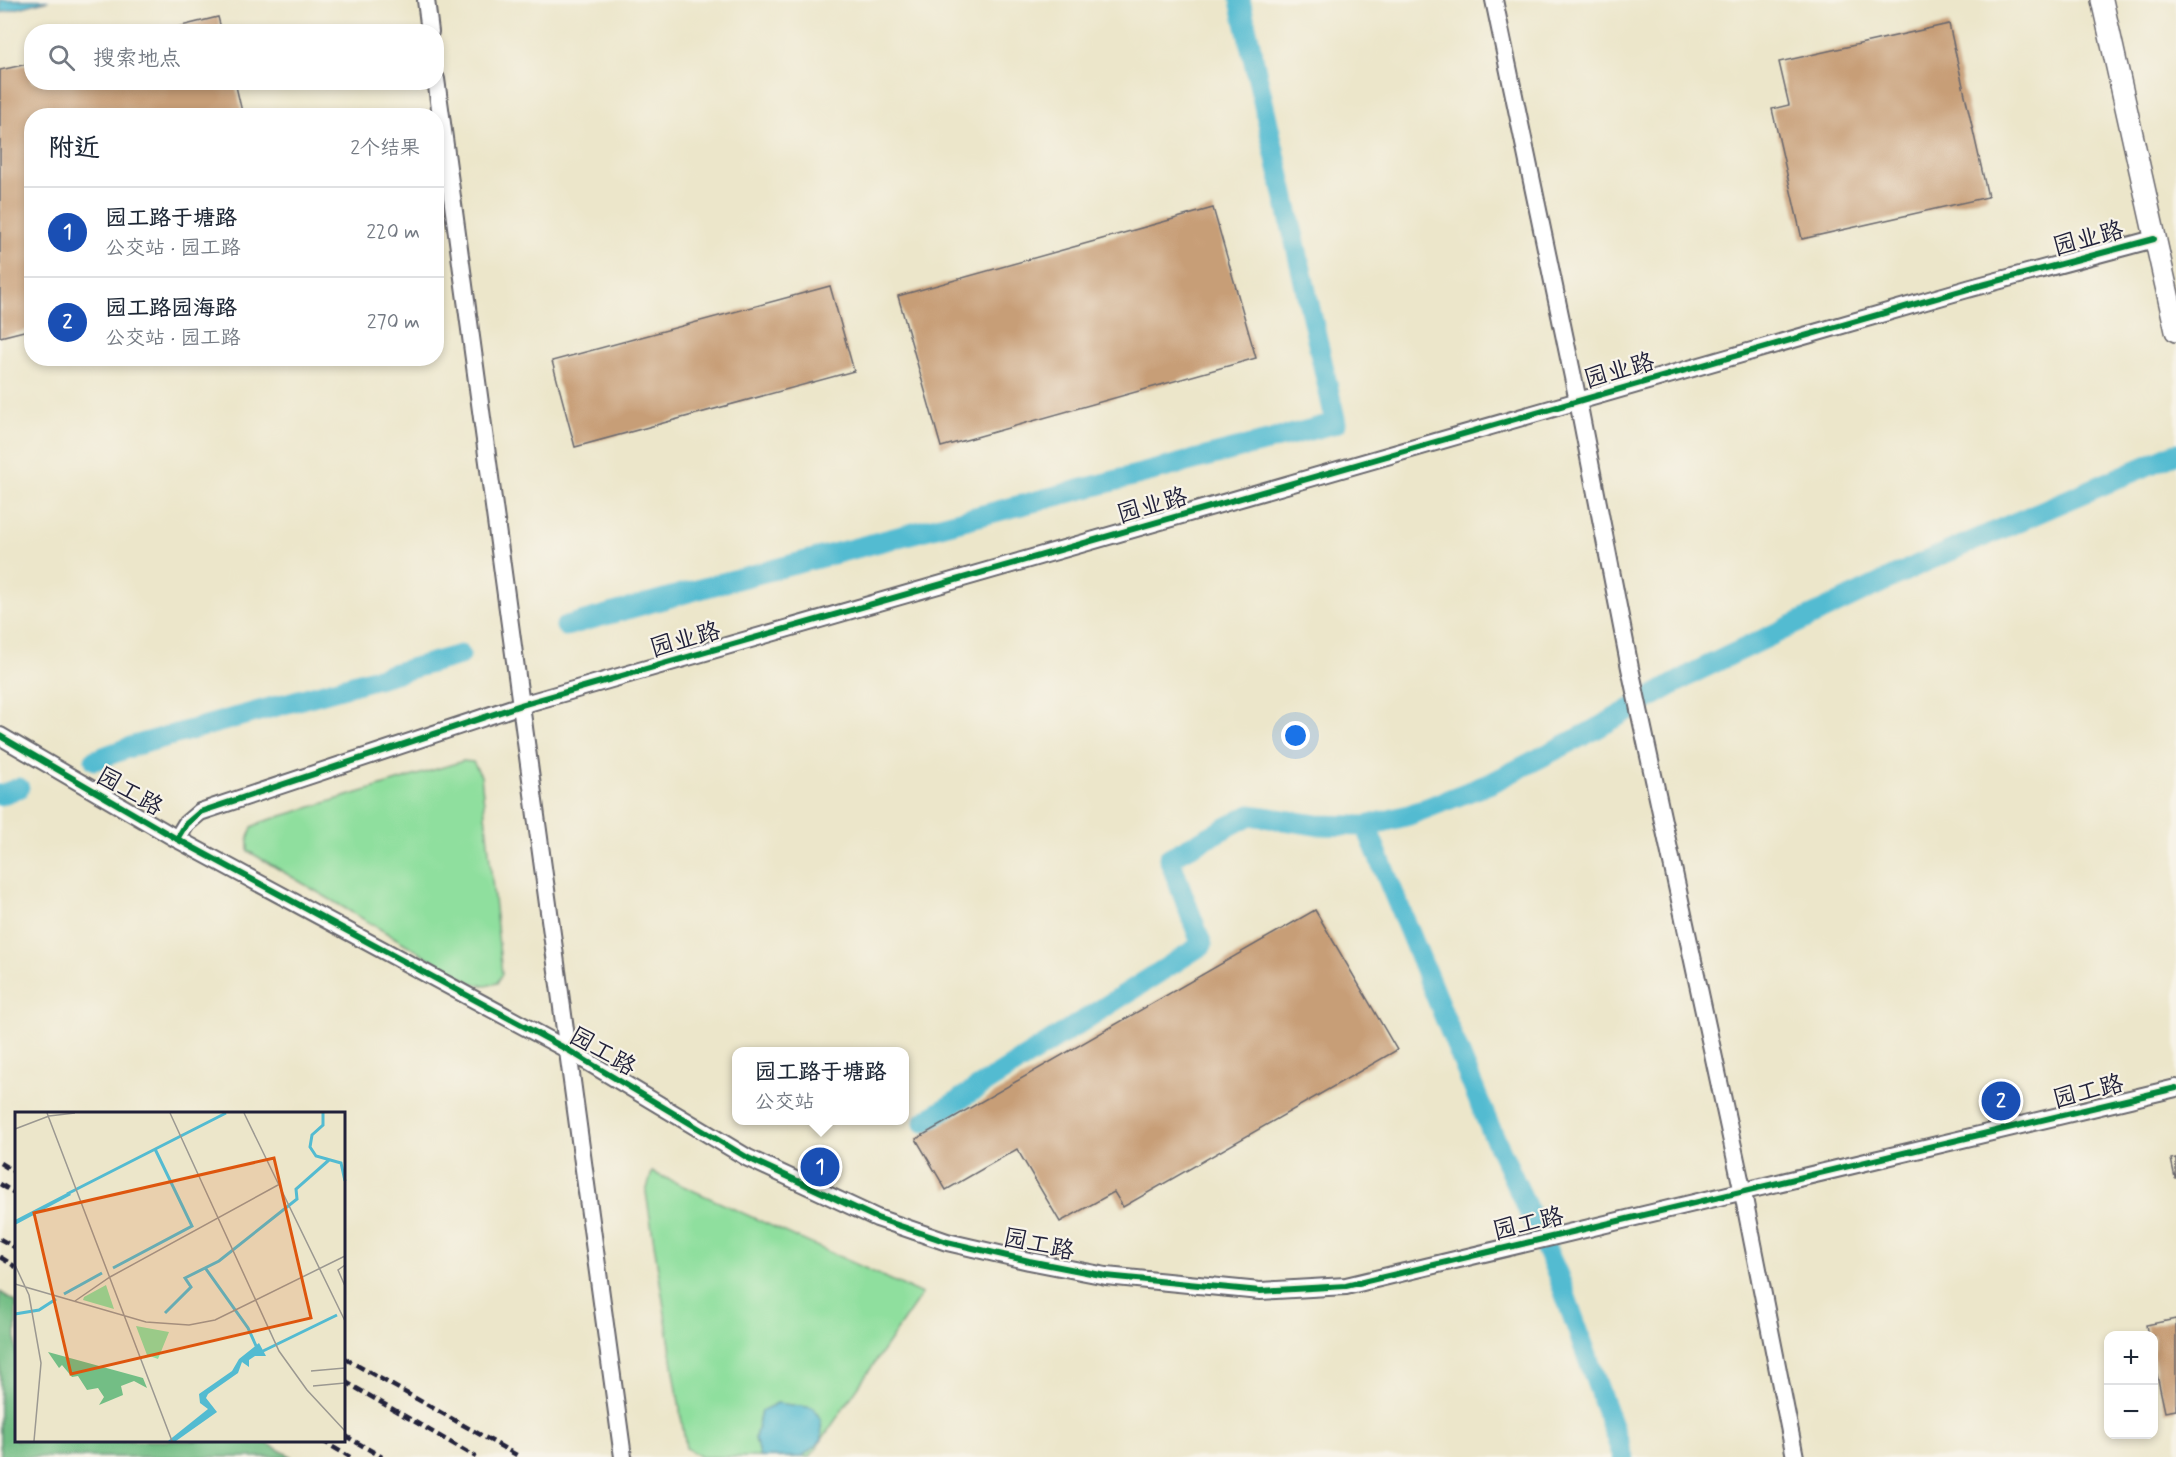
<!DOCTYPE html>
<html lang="zh">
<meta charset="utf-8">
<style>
:root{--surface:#fff;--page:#f6f6f7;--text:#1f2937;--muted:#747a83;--line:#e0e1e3;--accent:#1f6fb2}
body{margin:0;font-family:Mynerve,"LXGW WenKai TC",sans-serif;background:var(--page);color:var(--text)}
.controls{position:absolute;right:18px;bottom:18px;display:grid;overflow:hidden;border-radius:12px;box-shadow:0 3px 9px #0003}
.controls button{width:54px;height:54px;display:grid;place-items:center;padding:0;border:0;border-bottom:2px solid var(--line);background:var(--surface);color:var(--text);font:30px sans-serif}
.you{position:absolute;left:1296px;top:736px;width:21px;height:21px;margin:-15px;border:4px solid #fff;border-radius:50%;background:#1a73e8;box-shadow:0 0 0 9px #1a73e833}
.badge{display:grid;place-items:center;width:39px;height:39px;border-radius:50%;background:var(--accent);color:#fff;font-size:20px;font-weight:700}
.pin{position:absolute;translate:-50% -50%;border:3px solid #fff;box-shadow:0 2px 6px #0006}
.popup{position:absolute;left:732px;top:1047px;width:177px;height:78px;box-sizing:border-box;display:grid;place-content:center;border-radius:12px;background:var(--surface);filter:drop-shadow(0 2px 4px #0005);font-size:20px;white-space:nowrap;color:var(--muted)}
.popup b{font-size:22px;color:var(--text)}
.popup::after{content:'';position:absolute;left:50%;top:100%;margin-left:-12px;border:12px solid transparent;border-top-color:var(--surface)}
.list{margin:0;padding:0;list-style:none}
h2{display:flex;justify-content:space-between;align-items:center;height:78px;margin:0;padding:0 24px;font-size:26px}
h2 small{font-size:20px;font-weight:400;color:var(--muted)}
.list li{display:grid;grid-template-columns:39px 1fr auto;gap:18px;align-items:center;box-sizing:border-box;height:90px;padding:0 24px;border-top:2px solid var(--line)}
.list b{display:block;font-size:22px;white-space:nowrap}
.list p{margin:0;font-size:20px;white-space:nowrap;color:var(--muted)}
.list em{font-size:20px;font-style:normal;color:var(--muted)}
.icon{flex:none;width:33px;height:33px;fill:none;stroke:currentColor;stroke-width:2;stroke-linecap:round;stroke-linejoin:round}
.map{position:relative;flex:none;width:2176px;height:1457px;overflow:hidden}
.search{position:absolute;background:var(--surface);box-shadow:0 3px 9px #0003;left:24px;top:24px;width:420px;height:66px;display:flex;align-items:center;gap:15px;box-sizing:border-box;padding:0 21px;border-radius:24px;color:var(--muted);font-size:22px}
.panel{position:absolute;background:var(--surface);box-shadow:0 3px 9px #0003;left:24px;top:108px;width:420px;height:258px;border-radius:24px}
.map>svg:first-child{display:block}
</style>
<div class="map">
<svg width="2176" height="1457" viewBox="0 0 2176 1457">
<rect width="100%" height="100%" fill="#f7f3e8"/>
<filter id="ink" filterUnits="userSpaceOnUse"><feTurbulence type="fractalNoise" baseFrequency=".0167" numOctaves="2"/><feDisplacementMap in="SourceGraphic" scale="12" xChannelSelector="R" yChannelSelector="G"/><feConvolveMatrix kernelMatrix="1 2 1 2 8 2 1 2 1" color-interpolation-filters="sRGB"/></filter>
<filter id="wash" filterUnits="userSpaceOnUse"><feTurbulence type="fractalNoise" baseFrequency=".008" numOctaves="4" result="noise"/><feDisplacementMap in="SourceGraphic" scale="24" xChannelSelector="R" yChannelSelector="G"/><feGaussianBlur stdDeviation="1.35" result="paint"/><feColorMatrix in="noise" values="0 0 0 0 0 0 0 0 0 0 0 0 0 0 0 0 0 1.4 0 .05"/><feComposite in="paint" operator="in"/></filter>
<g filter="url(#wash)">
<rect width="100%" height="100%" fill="#ece6ca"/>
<g fill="#8fdf9e" stroke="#58806c" stroke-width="1.5">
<path d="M 463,761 L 473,762 L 481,776 L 502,974 L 497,983 L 486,986 L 473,984 L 248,851 L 248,840 L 252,827 L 262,822 Z"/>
<path d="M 652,1172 L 922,1294 L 810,1457 L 700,1457 L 686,1448 L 646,1192 Z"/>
</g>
<path fill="#73be85" stroke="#4a7060" stroke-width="1.5" d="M 0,1292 L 16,1302 L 16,1440 L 263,1441 L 292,1457 L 0,1457 Z"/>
<g fill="#53bbd1" stroke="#3a6e86" stroke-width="1.5">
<path d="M 0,0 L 49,0 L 0,13 Z"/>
<path d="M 777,1403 L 814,1408 L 821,1421 L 822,1440 L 802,1457 L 760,1457 L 759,1455 L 755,1438 L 761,1411 Z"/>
</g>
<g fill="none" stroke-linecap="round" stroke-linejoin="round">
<g stroke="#53bbd1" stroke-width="21">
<path d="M 566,626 L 718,584 L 1336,423 L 1240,0"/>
<path d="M 95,760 L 133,746 L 460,655"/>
<path d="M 0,795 L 19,788"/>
<path d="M 1366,826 L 1488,1123 L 1558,1275 L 1623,1457"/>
<path d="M 924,1122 L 1202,945 L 1169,858 L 1250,815 L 1316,825 L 1366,826 L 1409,815 L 1491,783 L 1594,730 L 1695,672 L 1920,564 L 2176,453"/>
</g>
</g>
<g id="blocks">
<g fill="#c79e77">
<path d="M 218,17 L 222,32 L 161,32 L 161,31 Z"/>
<path d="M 1949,24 L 1988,197 L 1802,239 L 1772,109 L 1789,105 L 1779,62 Z"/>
<path d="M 32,63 L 32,82 L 235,82 L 243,116 L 32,116 L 32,329 L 0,337 L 0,70 Z"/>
<path d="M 1213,208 L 1256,358 L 941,447 L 898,296 Z"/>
<path d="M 830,286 L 854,371 L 575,447 L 552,361 Z"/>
<path d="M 1315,910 L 1397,1050 L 1123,1207 L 1114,1192 L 1060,1222 L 1017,1149 L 946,1190 L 916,1139 Z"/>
<path d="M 2176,1158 L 2176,1178 L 2175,1178 L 2171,1159 Z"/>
<path d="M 2176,1319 L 2176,1410 L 2165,1412 L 2154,1361 L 2154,1336 L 2148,1336 L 2146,1325 Z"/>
</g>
</g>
</g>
<g filter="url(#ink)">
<use href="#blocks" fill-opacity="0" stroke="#69676d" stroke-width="1.5"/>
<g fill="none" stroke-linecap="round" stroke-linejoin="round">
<g stroke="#69676d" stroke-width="20">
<g id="minor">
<path d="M 426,0 L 430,32"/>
<path d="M 1494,0 L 1578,401 L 1630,668 L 1743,1193 L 1795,1457"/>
<path d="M 436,79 L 623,1457"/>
<path d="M 0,736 L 177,839 L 568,1050 L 748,1158 L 877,1218 L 947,1242 L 1029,1261 L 1106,1276 L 1260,1291 L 1346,1286 L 2176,1088"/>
<path d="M 177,839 L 186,824 L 200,812 L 521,705 L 1971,288 L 2154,239"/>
</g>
</g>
<g stroke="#69676d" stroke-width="24">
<path id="tertiary" d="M 2102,0 L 2176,331"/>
</g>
<use href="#minor" stroke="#fff" stroke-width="16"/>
<use href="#tertiary" stroke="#fff" stroke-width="21"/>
<g stroke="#22223b" stroke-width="4.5" stroke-dasharray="9 4.5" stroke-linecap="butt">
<path d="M 0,1163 L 16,1173"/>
<path d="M 0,1184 L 16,1194"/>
<path d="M 0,1239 L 16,1248"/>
<path d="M 0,1257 L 16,1267"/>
<path d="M 344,1358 L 520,1457"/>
<path d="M 344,1381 L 476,1457"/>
<path d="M 344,1435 L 382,1457"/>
<path d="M 321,1440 L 350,1457"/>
</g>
<g stroke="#f7f3e8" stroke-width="10">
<g id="cycleway">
<path d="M 0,736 L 177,839 L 568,1050 L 748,1158 L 877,1218 L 947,1242 L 1029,1261 L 1106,1276 L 1260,1291 L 1346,1286 L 2176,1088"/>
<path d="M 177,839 L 186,824 L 200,812 L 521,705 L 1971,288 L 2154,239"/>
</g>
</g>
<use href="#cycleway" stroke="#00873e" stroke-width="6"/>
</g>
</g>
<g text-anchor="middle" stroke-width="4.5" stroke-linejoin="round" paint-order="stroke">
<g font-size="24" fill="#22223b" stroke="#f7f3e8">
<text transform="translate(2088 238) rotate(-15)" y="8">园业路</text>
<text transform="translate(1619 370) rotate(-16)" y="8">园业路</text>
<text transform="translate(1152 505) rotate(-16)" y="8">园业路</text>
<text transform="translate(685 639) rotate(-16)" y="8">园业路</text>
<text transform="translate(130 791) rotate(30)" y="8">园工路</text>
<text transform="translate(603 1051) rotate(30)" y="8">园工路</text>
<text transform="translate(2088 1091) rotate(-14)" y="8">园工路</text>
<text transform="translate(1528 1223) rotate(-13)" y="8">园工路</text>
<text transform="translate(1039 1244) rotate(12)" y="8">园工路</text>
</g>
</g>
<g transform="translate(15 1112)">
<rect width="330" height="330" fill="#ece6ca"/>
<path d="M 91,173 L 99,197 L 68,188 L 69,185 ZM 121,214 L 154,220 L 143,247 L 132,243 Z" fill="#8fdf9e"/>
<path d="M 33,240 L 128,266 L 132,276 L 119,269 L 106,274 L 108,283 L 84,293 L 89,285 L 83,276 L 72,278 L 63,264 L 57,265 L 47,253 L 44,256 Z" fill="#73be85"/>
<path d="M 54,80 L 56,83 L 0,113 L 0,108 ZM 244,231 L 251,244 L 240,244 L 234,248 L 234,255 L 227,250 L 223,261 L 193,282 L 191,286 L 202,300 L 161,329 L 153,329 L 193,297 L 185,291 L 184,282 L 217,259 L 224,247 Z" fill="#53bbd1"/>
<path fill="none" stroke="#53bbd1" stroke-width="3" d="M 308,1 L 308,13 L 297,23 L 295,35 L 301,44 L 326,51 L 330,69M 52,82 L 211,1M 98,156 L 177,114 L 140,37M 191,157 L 233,216 L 242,236M 49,182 L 87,161M 150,201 L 176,175 L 170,166 L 204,149 L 282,87 L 281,77 L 314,48M 0,202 L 24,198 L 41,187M 246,240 L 322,203"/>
<path fill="none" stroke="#9b9891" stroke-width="1.5" d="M 32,1 L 157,329M 155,1 L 264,239 L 292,278 L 330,319M 229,1 L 330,209M 0,17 L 34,4 L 60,1M 0,153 L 14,183M 330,153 L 323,158 L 330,174M 0,172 L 131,210 L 174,213 L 200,208 L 330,144M 14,183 L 26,251 L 19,329M 60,189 L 95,165 L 263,73M 296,259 L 330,256M 298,274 L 330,271"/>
<path fill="#de560e" fill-opacity="0.15" stroke="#de560e" stroke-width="3" d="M 259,46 L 296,206 L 56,262 L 19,101 Z"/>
<rect width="330" height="330" fill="none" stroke="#22223b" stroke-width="3"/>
</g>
</svg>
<div class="controls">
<button>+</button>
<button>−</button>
</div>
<div class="you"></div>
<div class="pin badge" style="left:820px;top:1167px;background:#1a4fb4">1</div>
<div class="popup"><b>园工路于塘路</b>公交站</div>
<div class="pin badge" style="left:2001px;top:1101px;background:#1a4fb4">2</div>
<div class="search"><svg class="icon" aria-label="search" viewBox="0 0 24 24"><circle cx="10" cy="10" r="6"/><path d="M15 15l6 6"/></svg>搜索地点</div>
<section class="panel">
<h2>附近<small>2个结果</small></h2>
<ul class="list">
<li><span class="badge" style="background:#1a4fb4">1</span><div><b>园工路于塘路</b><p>公交站 · 园工路</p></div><em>220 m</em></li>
<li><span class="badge" style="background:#1a4fb4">2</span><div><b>园工路园海路</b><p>公交站 · 园工路</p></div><em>270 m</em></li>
</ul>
</section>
</div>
